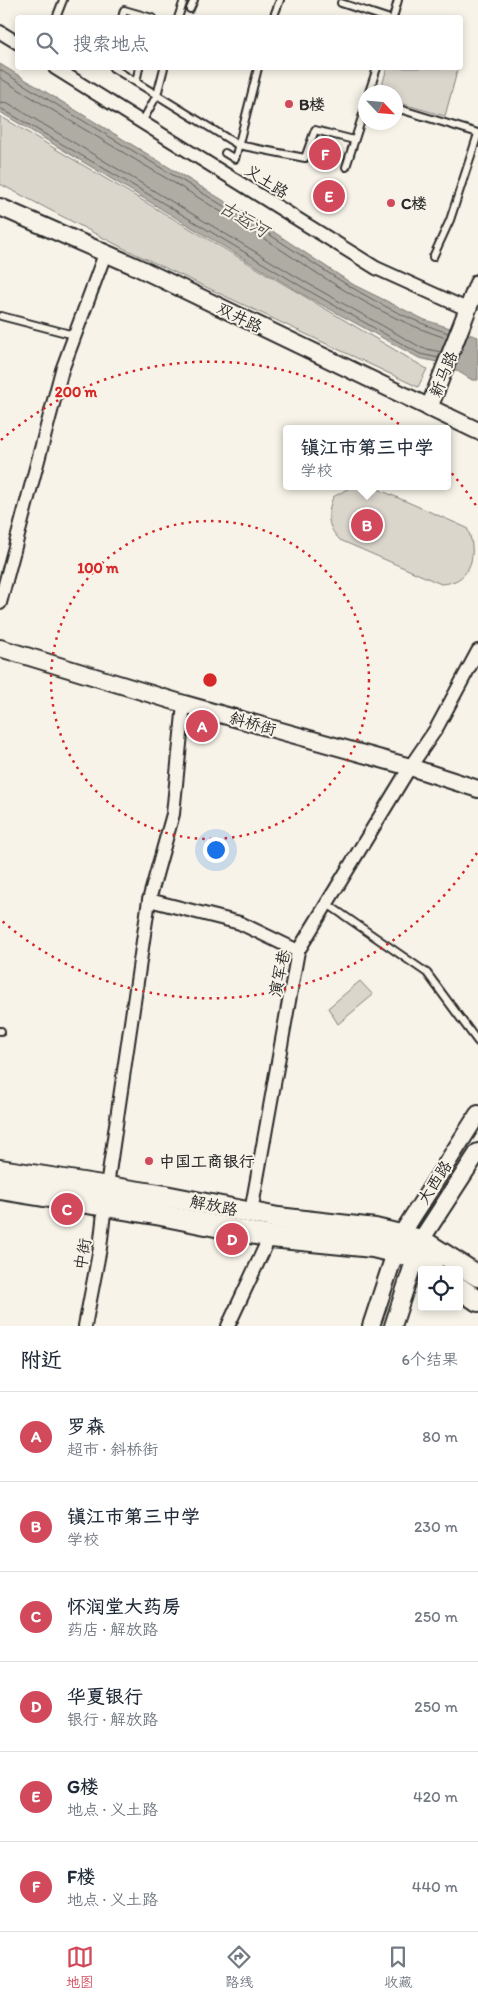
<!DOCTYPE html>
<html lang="zh">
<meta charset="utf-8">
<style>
:root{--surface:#fff;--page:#f2f2f3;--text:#1f2937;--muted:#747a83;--line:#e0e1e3;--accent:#d1495b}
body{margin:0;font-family:Itim,"LXGW WenKai TC",sans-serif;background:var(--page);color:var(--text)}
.controls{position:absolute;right:15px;bottom:15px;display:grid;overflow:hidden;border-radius:5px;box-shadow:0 2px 8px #0003}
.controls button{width:45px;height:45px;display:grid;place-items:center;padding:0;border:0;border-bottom:1px solid var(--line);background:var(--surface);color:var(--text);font:25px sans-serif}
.compass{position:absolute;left:358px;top:85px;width:45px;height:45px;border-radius:50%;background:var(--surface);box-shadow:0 2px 8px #0003;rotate:116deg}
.you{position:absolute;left:215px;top:849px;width:18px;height:18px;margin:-12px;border:4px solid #fff;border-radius:50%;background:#1a73e8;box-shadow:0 0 0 8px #1a73e833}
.badge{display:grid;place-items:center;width:32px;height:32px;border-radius:50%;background:var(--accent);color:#fff;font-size:16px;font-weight:700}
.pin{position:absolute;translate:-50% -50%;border:2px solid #fff;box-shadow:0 1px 5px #0006}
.popup{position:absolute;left:283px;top:425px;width:168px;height:65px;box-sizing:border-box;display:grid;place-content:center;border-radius:5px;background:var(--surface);filter:drop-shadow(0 1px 4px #0005);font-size:16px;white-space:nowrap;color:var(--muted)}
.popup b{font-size:19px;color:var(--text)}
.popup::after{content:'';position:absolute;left:50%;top:100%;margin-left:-10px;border:10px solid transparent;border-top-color:var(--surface)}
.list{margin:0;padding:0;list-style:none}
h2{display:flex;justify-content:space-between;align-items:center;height:65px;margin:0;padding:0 20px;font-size:21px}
h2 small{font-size:16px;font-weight:400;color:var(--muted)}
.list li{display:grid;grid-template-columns:32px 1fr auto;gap:15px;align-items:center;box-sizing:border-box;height:90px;padding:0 20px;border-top:1px solid var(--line)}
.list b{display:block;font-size:19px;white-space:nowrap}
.list p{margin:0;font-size:16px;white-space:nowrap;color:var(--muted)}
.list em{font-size:16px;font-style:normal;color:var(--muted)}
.icon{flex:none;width:28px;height:28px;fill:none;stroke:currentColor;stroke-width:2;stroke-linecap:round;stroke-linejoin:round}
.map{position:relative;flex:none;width:478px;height:1326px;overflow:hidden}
.search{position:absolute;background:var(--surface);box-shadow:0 2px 8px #0003;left:15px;right:15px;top:15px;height:55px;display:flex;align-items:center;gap:12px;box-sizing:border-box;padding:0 18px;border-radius:5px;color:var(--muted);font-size:19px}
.sheet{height:605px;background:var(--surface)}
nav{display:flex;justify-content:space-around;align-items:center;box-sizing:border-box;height:70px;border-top:1px solid var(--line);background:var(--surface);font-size:14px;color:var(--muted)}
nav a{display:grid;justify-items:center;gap:2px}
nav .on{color:var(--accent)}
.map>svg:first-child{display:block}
</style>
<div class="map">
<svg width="478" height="1326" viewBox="0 0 478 1326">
<rect width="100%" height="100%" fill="#f7f3e8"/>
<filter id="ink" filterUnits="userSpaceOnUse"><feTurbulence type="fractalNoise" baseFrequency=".02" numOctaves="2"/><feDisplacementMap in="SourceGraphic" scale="10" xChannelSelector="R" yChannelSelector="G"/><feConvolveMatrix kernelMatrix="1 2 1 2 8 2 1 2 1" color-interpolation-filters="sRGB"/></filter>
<g filter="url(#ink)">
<g fill="#dad6cc" stroke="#82807c">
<path d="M 387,68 L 458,68 L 445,116 L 396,102 L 396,92 L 380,92 Z"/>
<path d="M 0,116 L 427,369 L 418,387 L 121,247 L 0,184 Z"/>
<path d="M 353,486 L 371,486 L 467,528 C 478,551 473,583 441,584 L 340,540 C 326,526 327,514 333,497 Z"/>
<path d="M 360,981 L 373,995 L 338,1024 L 328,1008 Z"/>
</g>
<path fill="#afaca4" stroke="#7a7874" d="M 0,64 L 257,221 L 354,285 L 425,320 L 478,337 L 478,380 L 472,380 L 446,364 L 419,358 L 306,296 L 0,112 Z"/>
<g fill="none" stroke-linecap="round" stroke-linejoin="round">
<g stroke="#605f5b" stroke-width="1">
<path d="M 0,70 C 84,122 169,172 253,224 C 318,265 375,309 448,333"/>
<path d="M 0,78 C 83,130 169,178 252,231 C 315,271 374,315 446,338"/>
<path d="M 0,102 L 8,103 L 312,286 L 422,348 L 441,352"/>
<path d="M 0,108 L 153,197 L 309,291 L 420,354 L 439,358"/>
</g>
<g stroke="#2b2b2b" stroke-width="10">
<g id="service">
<path d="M 341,3 L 387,18"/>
<path d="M 190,9 L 194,0"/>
<path d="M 56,18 L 63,0"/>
<path d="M 122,18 L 124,10 L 152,18"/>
<path d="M 178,18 L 184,0"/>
<path d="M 273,18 L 280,0"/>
<path d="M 393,18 L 398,0"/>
<path d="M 113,68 L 238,145 L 305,158 L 315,130 L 354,140"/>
<path d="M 136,82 L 139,68"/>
<path d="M 369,92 L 377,68"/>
<path d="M 396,108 L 478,133"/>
<path d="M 142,122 L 157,95 L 164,68"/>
<path d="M 225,153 L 235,159 L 258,68"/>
<path d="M 346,167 L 366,105"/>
<path d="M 433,257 L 450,220 L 478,134"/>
<path d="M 1,316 L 74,335"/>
<path d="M 326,903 L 427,973 L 478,1042"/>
<path d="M 0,1031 L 1,1031"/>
</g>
</g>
<g stroke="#2b2b2b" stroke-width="16">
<g id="minor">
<path d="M 0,32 L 18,43"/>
<path d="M 55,68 L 376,268 L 469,310"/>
<path d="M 0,603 L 62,370 L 105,254"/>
<path d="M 149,900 L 240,923 L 298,951"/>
<path d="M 251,1212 L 298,951 L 410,767 L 436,729 L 478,651"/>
<path d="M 85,1326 L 100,1248 L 107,1186 L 149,900 L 173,814 L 184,704"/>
<path d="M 228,1326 L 272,1232"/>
</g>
</g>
<g stroke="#2b2b2b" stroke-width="20">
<g id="tertiary">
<path d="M 0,207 L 137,267 L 478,431"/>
<path d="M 429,408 L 478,283"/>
<path d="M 0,648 L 184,704 L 410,767 L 478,789"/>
<path d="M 371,1326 L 401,1235 L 478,1114"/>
<path d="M 393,1326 L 421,1240 L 478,1152"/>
</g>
</g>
<g stroke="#2b2b2b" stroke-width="24">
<g id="primary">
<path d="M 0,1170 L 165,1196 L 278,1218 L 375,1229 L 421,1240 L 478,1276"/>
<path d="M 0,1189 L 161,1215 L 271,1237 L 373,1247 L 414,1257 L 433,1270"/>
<path d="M 459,1288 L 478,1301"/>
</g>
</g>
<use href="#service" stroke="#f7f3e8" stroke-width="6"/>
<use href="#minor" stroke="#f7f3e8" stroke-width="12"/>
<use href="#tertiary" stroke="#f7f3e8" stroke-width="16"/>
<use href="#primary" stroke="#f7f3e8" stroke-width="20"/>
</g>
</g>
<g fill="none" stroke="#d62828" stroke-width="2.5" stroke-dasharray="2.5 5">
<circle cx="210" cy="680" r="159"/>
<path d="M477 853A318 318 0 0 1 1 920M1 440A318 318 0 0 1 477 507"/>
</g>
<g fill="#d1495b" stroke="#f7f3e8" stroke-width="2">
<circle cx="289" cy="104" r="5"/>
<circle cx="391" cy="203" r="5"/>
<circle cx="149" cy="1161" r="5"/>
</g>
<g text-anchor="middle" stroke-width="4" stroke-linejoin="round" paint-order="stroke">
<g font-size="16" font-weight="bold" fill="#2b2b2b" stroke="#f7f3e8" text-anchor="start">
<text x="299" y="110">B楼</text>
<text x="401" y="209">C楼</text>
<text x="159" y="1167">中国工商银行</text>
</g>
<g font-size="16" fill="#2b2b2b" stroke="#f7f3e8">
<text transform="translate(267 181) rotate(32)" y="6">义土路</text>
<text transform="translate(240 317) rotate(26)" y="6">双井路</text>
<text transform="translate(443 374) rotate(-68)" y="6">新马路</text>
<text transform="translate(253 723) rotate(16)" y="6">斜桥街</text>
<text transform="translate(279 973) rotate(-78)" y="6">演军巷</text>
<text transform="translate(434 1182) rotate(-57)" y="6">大西路</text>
<text transform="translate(214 1205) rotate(11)" y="6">解放路</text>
<text transform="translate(82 1254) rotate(-80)" y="6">中街</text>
</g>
<g font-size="18" font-style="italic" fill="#53524f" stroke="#f7f3e8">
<text transform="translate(244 219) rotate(31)" y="6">古运河</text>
</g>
</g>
<circle cx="210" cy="680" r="8" fill="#d62828" stroke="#f7f3e8" stroke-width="2.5"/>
<g font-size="15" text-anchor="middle" font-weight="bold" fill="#d62828" stroke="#f7f3e8" stroke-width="4" stroke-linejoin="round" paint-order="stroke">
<text x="76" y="397">200 m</text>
<text x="98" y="573">100 m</text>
</g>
</svg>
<div class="controls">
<button><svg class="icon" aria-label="locate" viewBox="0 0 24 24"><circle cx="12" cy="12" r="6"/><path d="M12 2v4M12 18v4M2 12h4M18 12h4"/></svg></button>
</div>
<svg class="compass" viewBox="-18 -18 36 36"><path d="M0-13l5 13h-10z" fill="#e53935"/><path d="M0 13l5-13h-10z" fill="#747a83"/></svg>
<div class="you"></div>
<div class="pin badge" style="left:202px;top:726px">A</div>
<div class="pin badge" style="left:367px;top:525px">B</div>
<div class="popup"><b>镇江市第三中学</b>学校</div>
<div class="pin badge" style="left:67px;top:1209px">C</div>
<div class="pin badge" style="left:232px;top:1239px">D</div>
<div class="pin badge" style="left:329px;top:196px">E</div>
<div class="pin badge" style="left:325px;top:154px">F</div>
<div class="search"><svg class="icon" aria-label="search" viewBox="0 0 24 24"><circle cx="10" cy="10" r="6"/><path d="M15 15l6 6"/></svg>搜索地点</div>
</div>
<section class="sheet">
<h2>附近<small>6个结果</small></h2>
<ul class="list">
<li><span class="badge">A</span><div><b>罗森</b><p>超市 · 斜桥街</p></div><em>80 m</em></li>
<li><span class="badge">B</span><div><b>镇江市第三中学</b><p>学校</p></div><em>230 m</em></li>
<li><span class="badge">C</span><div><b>怀润堂大药房</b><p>药店 · 解放路</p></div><em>250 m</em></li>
<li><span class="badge">D</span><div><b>华夏银行</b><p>银行 · 解放路</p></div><em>250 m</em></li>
<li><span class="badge">E</span><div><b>G楼</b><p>地点 · 义土路</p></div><em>420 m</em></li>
<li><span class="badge">F</span><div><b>F楼</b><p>地点 · 义土路</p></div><em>440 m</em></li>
</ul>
</section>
<nav>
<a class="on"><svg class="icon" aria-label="map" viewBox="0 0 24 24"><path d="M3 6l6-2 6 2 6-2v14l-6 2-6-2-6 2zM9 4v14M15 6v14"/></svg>地图</a>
<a><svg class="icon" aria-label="directions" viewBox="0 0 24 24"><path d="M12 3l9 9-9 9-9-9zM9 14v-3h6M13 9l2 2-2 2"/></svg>路线</a>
<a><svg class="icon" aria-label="saved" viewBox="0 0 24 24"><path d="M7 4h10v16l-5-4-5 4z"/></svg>收藏</a>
</nav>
